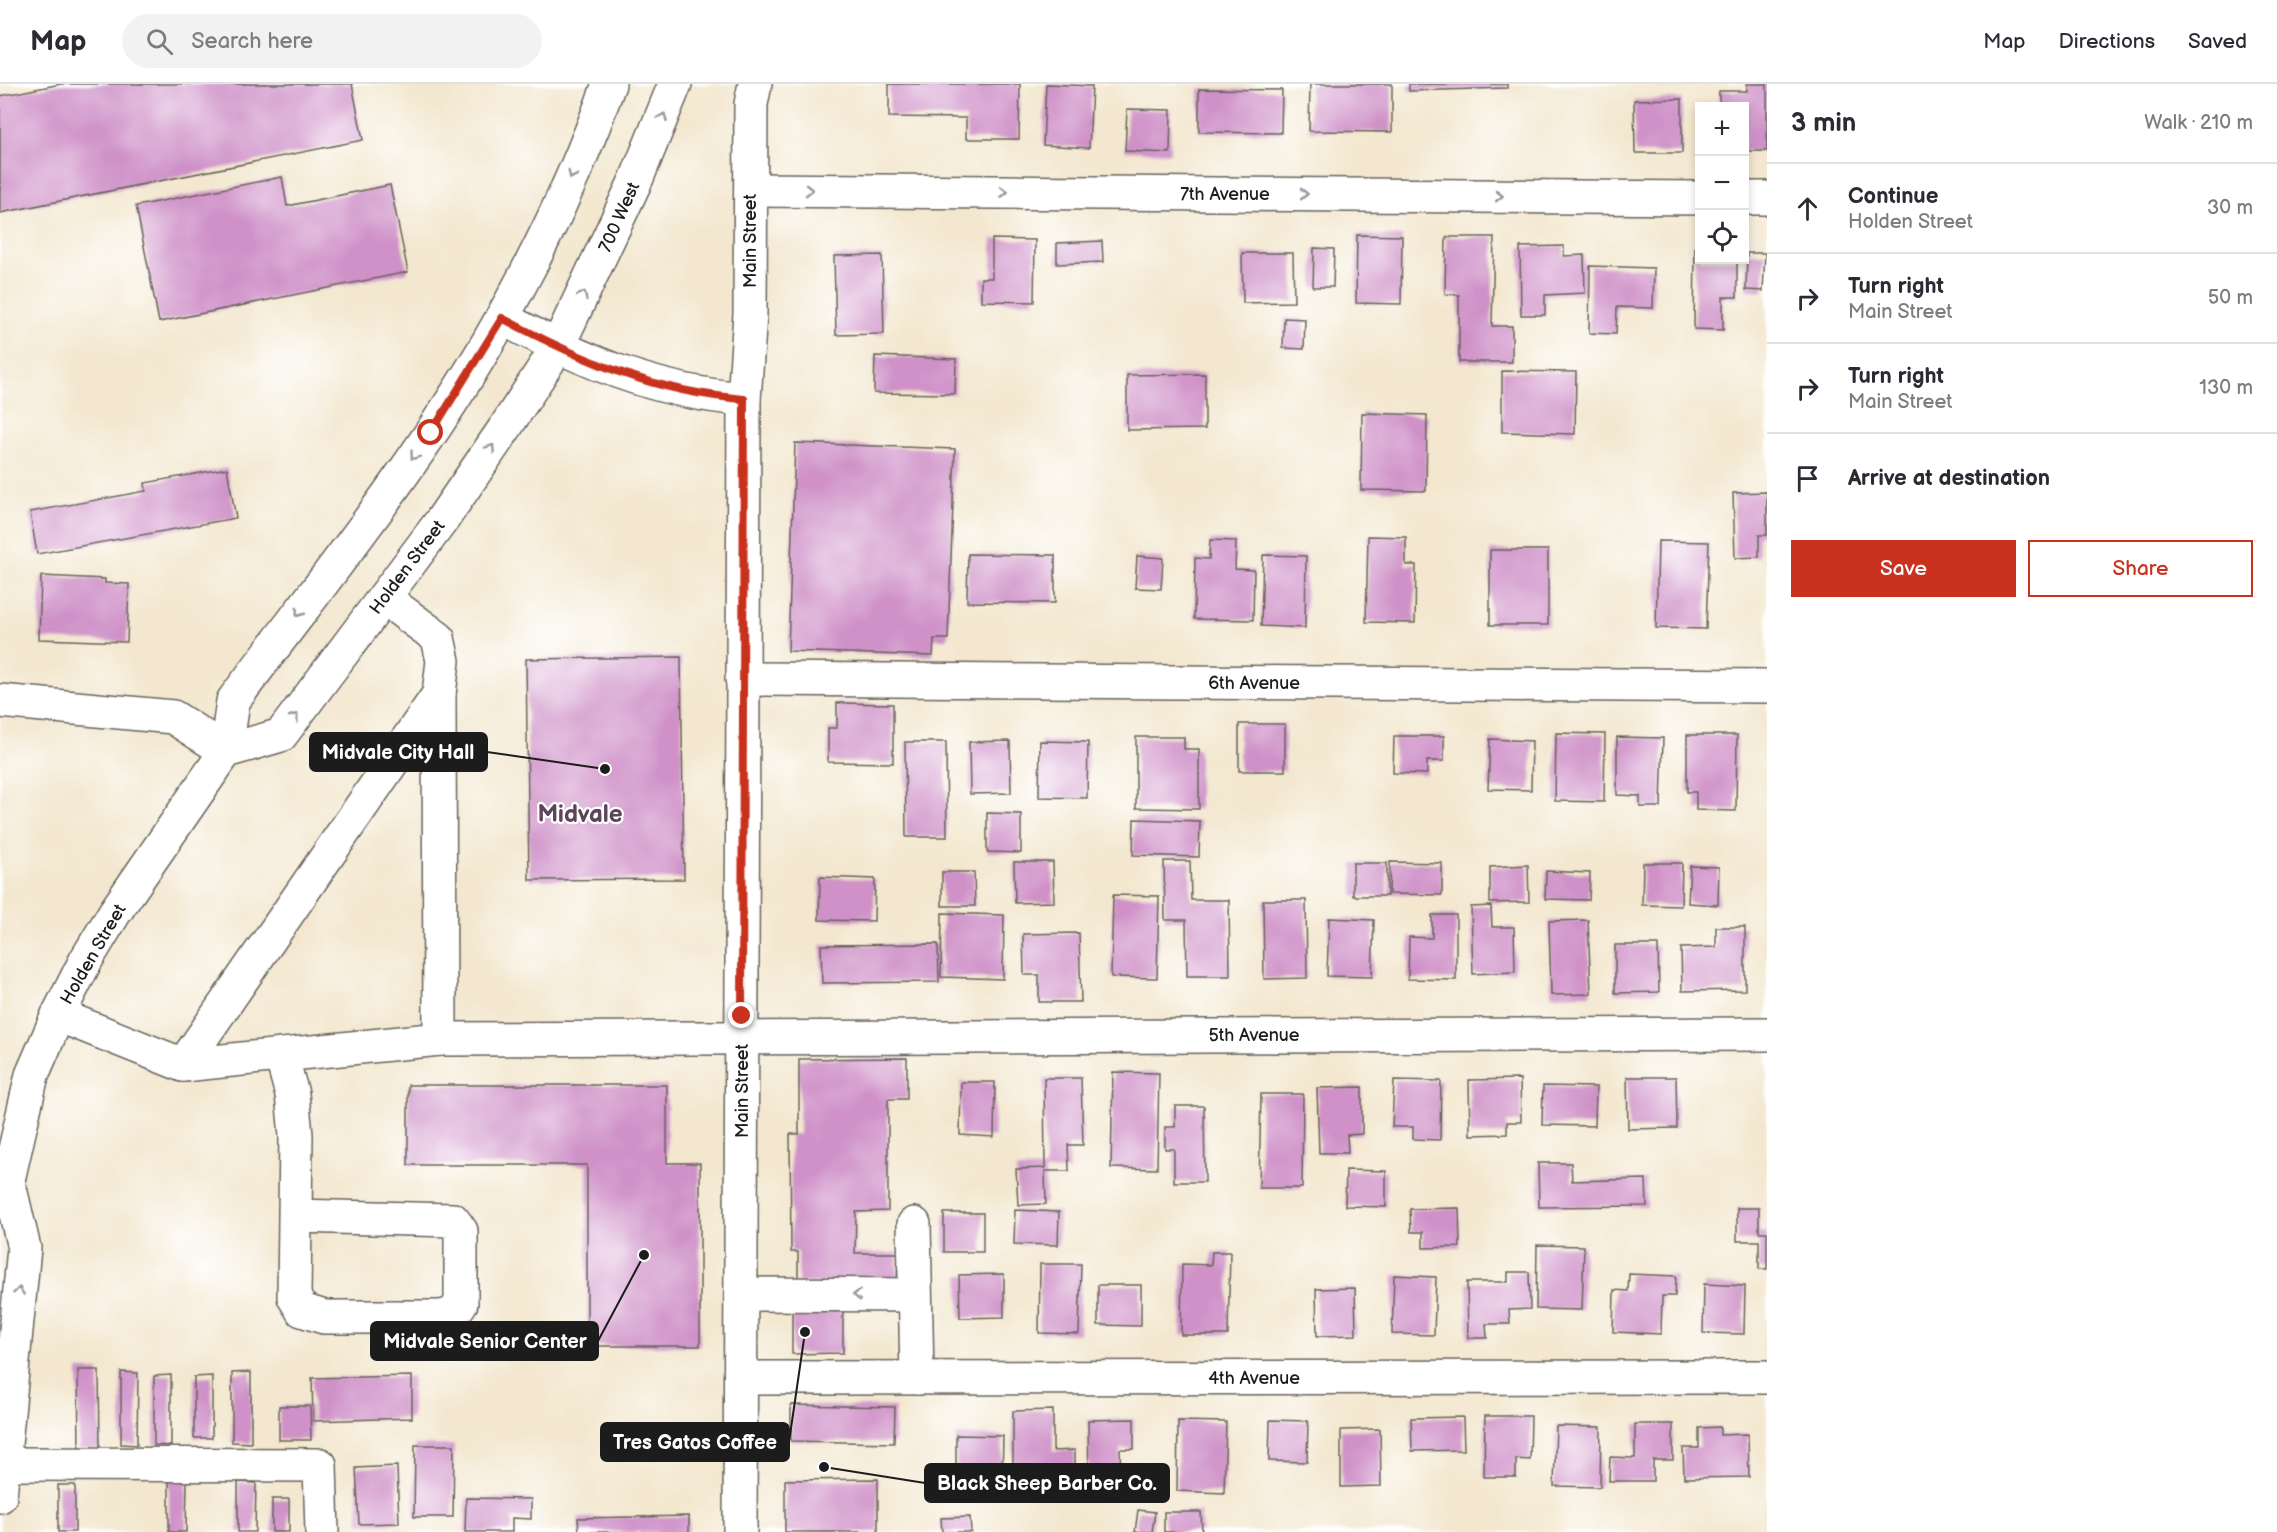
<!DOCTYPE html>
<meta charset="utf-8">
<style>
:root{--surface:#fff;--page:#f2f2f3;--text:#2b2b33;--muted:#7c7c81;--line:#e1e1e2;--accent:#c8321e}
body{margin:0;font-family:"Balsamiq Sans",sans-serif;background:var(--page);color:var(--text)}
.controls{position:absolute;right:18px;top:18px;display:grid;overflow:hidden;border-radius:0px;box-shadow:0 3px 9px #0003}
.controls button{width:54px;height:54px;display:grid;place-items:center;padding:0;border:0;border-bottom:2px solid var(--line);background:var(--surface);color:var(--text);font:30px sans-serif}
.stop{position:absolute;width:18px;height:18px;margin:-14px;border:4px solid #c8321e;border-radius:50%;background:#fff}
.stop.end{background:#c8321e;border-color:#fff;box-shadow:0 2px 6px #0008}
.list{margin:0;padding:0;list-style:none}
h2{display:flex;justify-content:space-between;align-items:center;height:78px;margin:0;padding:0 24px;font-size:26px}
h2 small{font-size:20px;font-weight:400;color:var(--muted)}
.list li{display:grid;grid-template-columns:39px 1fr auto;gap:18px;align-items:center;box-sizing:border-box;height:90px;padding:0 24px;border-top:2px solid var(--line)}
.list b{display:block;font-size:22px;white-space:nowrap}
.list p{margin:0;font-size:20px;white-space:nowrap;color:var(--muted)}
.list em{font-size:20px;font-style:normal;color:var(--muted)}
.actions{display:flex;gap:12px;padding:18px 24px}
.actions a{flex:1;padding:14px 0;border:2px solid var(--accent);border-radius:0px;text-align:center;font-size:21px;color:var(--accent)}
.actions .main{background:var(--accent);color:#fff}
.icon{flex:none;width:33px;height:33px;fill:none;stroke:currentColor;stroke-width:2;stroke-linecap:round;stroke-linejoin:round}
.map{position:relative;flex:none;width:1767px;height:1448px;overflow:hidden}
header{display:flex;align-items:center;gap:36px;box-sizing:border-box;height:84px;padding:0 30px;background:var(--surface);border-bottom:2px solid var(--line)}
header strong{font-size:28px}
nav{display:flex;gap:33px;margin-inline-start:auto;font-size:21px}
.search{width:420px;height:54px;background:var(--page);display:flex;align-items:center;gap:15px;box-sizing:border-box;padding:0 21px;border-radius:33px;color:var(--muted);font-size:22px}
main{display:flex}
aside{flex:1;background:var(--surface)}
.map>svg:first-child{display:block}
</style>
<header>
<strong>Map</strong>
<div class="search"><svg class="icon" aria-label="search" viewBox="0 0 24 24"><circle cx="10" cy="10" r="6"/><path d="M15 15l6 6"/></svg>Search here</div>
<nav><a>Map</a><a>Directions</a><a>Saved</a></nav>
</header>
<main>
<div class="map">
<svg width="1767" height="1448" viewBox="0 0 1767 1448">
<rect width="100%" height="100%" fill="#fff"/>
<filter id="ink" filterUnits="userSpaceOnUse"><feTurbulence type="fractalNoise" baseFrequency=".0167" numOctaves="2"/><feDisplacementMap in="SourceGraphic" scale="12" xChannelSelector="R" yChannelSelector="G"/><feConvolveMatrix kernelMatrix="1 2 1 2 8 2 1 2 1" color-interpolation-filters="sRGB"/></filter>
<filter id="wash" filterUnits="userSpaceOnUse"><feTurbulence type="fractalNoise" baseFrequency=".008" numOctaves="4" result="noise"/><feDisplacementMap in="SourceGraphic" scale="24" xChannelSelector="R" yChannelSelector="G"/><feGaussianBlur stdDeviation="1.35" result="paint"/><feColorMatrix in="noise" values="0 0 0 0 0 0 0 0 0 0 0 0 0 0 0 0 0 1.4 0 .05"/><feComposite in="paint" operator="in"/></filter>
<g filter="url(#wash)">
<rect width="100%" height="100%" fill="#f3e7cf"/>
<g id="blocks">
<g fill="#cf91c8">
<path d="M 61,0 L 352,0 L 363,56 L 0,129 L 0,12 Z"/>
<path d="M 889,0 L 1020,0 L 1019,55 L 966,55 L 966,34 L 889,33 Z"/>
<path d="M 1046,0 L 1092,2 L 1089,64 L 1043,61 Z"/>
<path d="M 1310,0 L 1392,0 L 1392,48 L 1309,47 Z"/>
<path d="M 1409,0 L 1507,0 L 1507,4 L 1409,7 Z"/>
<path d="M 1747,0 L 1767,0 L 1767,67 L 1744,67 L 1744,22 L 1719,22 L 1719,7 L 1747,7 Z"/>
<path d="M 1199,5 L 1282,6 L 1281,49 L 1199,48 Z"/>
<path d="M 1682,15 L 1682,69 L 1635,69 L 1634,16 Z"/>
<path d="M 1127,25 L 1171,26 L 1170,69 L 1125,67 Z"/>
<path d="M 282,93 L 287,122 L 390,101 L 408,188 L 159,238 L 136,122 Z"/>
<path d="M 1357,151 L 1402,152 L 1401,220 L 1356,219 Z"/>
<path d="M 1446,153 L 1494,153 L 1492,242 L 1512,242 L 1512,278 L 1459,278 L 1459,211 L 1445,210 Z"/>
<path d="M 992,155 L 1035,156 L 1034,218 L 981,217 L 981,194 L 992,194 Z"/>
<path d="M 1102,157 L 1103,178 L 1057,180 L 1057,159 Z"/>
<path d="M 1564,162 L 1564,172 L 1584,171 L 1585,209 L 1545,211 L 1545,231 L 1521,231 L 1520,163 Z"/>
<path d="M 1695,163 L 1700,163 L 1700,176 L 1737,176 L 1737,213 L 1723,213 L 1723,246 L 1694,245 Z"/>
<path d="M 1314,164 L 1334,165 L 1333,203 L 1313,203 Z"/>
<path d="M 1242,169 L 1293,169 L 1294,218 L 1243,219 Z"/>
<path d="M 1747,169 L 1765,169 L 1763,207 L 1746,206 Z"/>
<path d="M 882,171 L 884,250 L 836,251 L 834,172 Z"/>
<path d="M 1590,182 L 1654,184 L 1653,224 L 1617,223 L 1616,250 L 1589,249 Z"/>
<path d="M 1284,234 L 1305,235 L 1304,265 L 1283,264 Z"/>
<path d="M 875,272 L 956,275 L 955,310 L 874,309 Z"/>
<path d="M 1502,287 L 1576,288 L 1575,350 L 1502,348 Z"/>
<path d="M 1205,290 L 1205,345 L 1127,346 L 1127,291 Z"/>
<path d="M 1362,329 L 1427,331 L 1426,407 L 1361,406 Z"/>
<path d="M 795,359 L 955,365 L 948,555 L 934,555 L 933,572 L 788,567 Z"/>
<path d="M 227,384 L 236,434 L 37,470 L 30,428 L 146,407 L 145,399 Z"/>
<path d="M 1767,408 L 1767,451 L 1759,451 L 1759,473 L 1735,474 L 1733,409 Z"/>
<path d="M 1368,452 L 1406,453 L 1406,481 L 1416,481 L 1415,539 L 1366,538 Z"/>
<path d="M 1210,456 L 1236,457 L 1235,485 L 1254,486 L 1253,536 L 1194,535 L 1195,474 L 1209,475 Z"/>
<path d="M 1658,457 L 1709,458 L 1706,545 L 1656,544 Z"/>
<rect x="1490" y="466" width="58" height="75"/>
<path d="M 968,470 L 1055,471 L 1055,519 L 967,518 Z"/>
<path d="M 1263,471 L 1306,472 L 1305,544 L 1261,542 Z"/>
<path d="M 1137,472 L 1163,474 L 1161,505 L 1135,504 Z"/>
<path d="M 41,492 L 105,495 L 105,499 L 129,500 L 127,558 L 39,555 Z"/>
<path d="M 681,573 L 684,795 L 529,796 L 526,575 Z"/>
<path d="M 837,619 L 893,620 L 893,679 L 828,678 L 828,644 L 837,644 Z"/>
<rect x="1239" y="640" width="46" height="47"/>
<path d="M 1556,649 L 1605,650 L 1604,718 L 1555,717 Z"/>
<path d="M 1687,651 L 1737,651 L 1736,727 L 1696,726 L 1696,708 L 1687,708 Z"/>
<path d="M 1394,652 L 1444,652 L 1444,677 L 1427,677 L 1427,690 L 1393,689 Z"/>
<path d="M 1136,653 L 1184,653 L 1184,665 L 1199,665 L 1199,725 L 1136,724 Z"/>
<path d="M 1617,653 L 1663,654 L 1661,723 L 1640,723 L 1640,712 L 1617,711 Z"/>
<path d="M 1490,655 L 1532,657 L 1531,706 L 1488,705 Z"/>
<path d="M 1010,657 L 1011,709 L 970,710 L 969,658 Z"/>
<path d="M 1040,657 L 1088,658 L 1087,714 L 1039,713 Z"/>
<path d="M 905,658 L 946,658 L 947,753 L 906,753 Z"/>
<path d="M 987,729 L 1021,730 L 1021,769 L 987,768 Z"/>
<path d="M 1134,735 L 1200,737 L 1199,773 L 1133,771 Z"/>
<path d="M 1164,777 L 1190,777 L 1191,816 L 1229,816 L 1230,892 L 1187,892 L 1186,836 L 1165,836 Z"/>
<path d="M 1014,778 L 1053,778 L 1054,818 L 1015,819 Z"/>
<path d="M 1390,778 L 1442,779 L 1442,811 L 1389,810 Z"/>
<rect x="1353" y="779" width="34" height="33"/>
<path d="M 1643,779 L 1682,779 L 1681,822 L 1642,821 Z"/>
<path d="M 1528,781 L 1529,818 L 1490,819 L 1490,783 Z"/>
<path d="M 1690,782 L 1719,783 L 1718,821 L 1688,819 Z"/>
<path d="M 1546,787 L 1590,789 L 1589,816 L 1545,815 Z"/>
<path d="M 942,788 L 974,788 L 975,822 L 942,822 Z"/>
<path d="M 820,793 L 875,795 L 874,837 L 819,836 Z"/>
<path d="M 1113,811 L 1159,812 L 1157,894 L 1111,893 Z"/>
<path d="M 1263,816 L 1306,816 L 1307,894 L 1264,895 Z"/>
<path d="M 1491,822 L 1492,843 L 1514,843 L 1515,888 L 1473,890 L 1471,823 Z"/>
<path d="M 942,829 L 1004,831 L 1003,895 L 941,893 Z"/>
<path d="M 1432,831 L 1456,831 L 1456,896 L 1408,895 L 1409,853 L 1432,854 Z"/>
<path d="M 1329,834 L 1374,836 L 1372,893 L 1327,892 Z"/>
<path d="M 1588,836 L 1591,910 L 1551,911 L 1549,837 Z"/>
<path d="M 1716,843 L 1745,843 L 1745,906 L 1682,907 L 1681,864 L 1716,863 Z"/>
<path d="M 1079,849 L 1081,918 L 1039,918 L 1039,891 L 1024,891 L 1023,850 Z"/>
<path d="M 938,860 L 939,898 L 822,899 L 821,861 Z"/>
<path d="M 1615,861 L 1658,861 L 1659,908 L 1615,909 Z"/>
<path d="M 907,974 L 907,1015 L 888,1015 L 888,1127 L 856,1128 L 855,1169 L 898,1169 L 897,1200 L 798,1199 L 798,1168 L 791,1168 L 790,1050 L 799,1050 L 799,975 Z"/>
<path d="M 1113,988 L 1159,989 L 1157,1085 L 1111,1084 Z"/>
<path d="M 1627,993 L 1676,993 L 1677,1044 L 1628,1045 Z"/>
<path d="M 1044,994 L 1081,994 L 1083,1061 L 1068,1061 L 1069,1087 L 1045,1087 L 1046,1120 L 1018,1121 L 1016,1085 L 1045,1084 Z"/>
<path d="M 1520,995 L 1521,1038 L 1507,1038 L 1507,1050 L 1470,1051 L 1469,996 Z"/>
<path d="M 1394,996 L 1441,997 L 1440,1056 L 1413,1055 L 1413,1043 L 1392,1043 Z"/>
<path d="M 961,998 L 995,998 L 994,1053 L 960,1051 Z"/>
<path d="M 408,1001 L 667,1001 L 667,1079 L 700,1079 L 700,1262 L 587,1262 L 587,1081 L 408,1081 Z"/>
<path d="M 1543,1002 L 1596,1003 L 1595,1042 L 1542,1041 Z"/>
<path d="M 1362,1003 L 1362,1050 L 1347,1051 L 1348,1069 L 1319,1069 L 1317,1004 Z"/>
<path d="M 1261,1010 L 1303,1010 L 1302,1104 L 1259,1104 Z"/>
<path d="M 1175,1022 L 1204,1022 L 1205,1098 L 1174,1098 L 1174,1065 L 1165,1065 L 1165,1043 L 1175,1043 Z"/>
<path d="M 1538,1079 L 1571,1079 L 1572,1097 L 1646,1095 L 1647,1122 L 1539,1123 Z"/>
<path d="M 1346,1086 L 1386,1087 L 1386,1123 L 1345,1122 Z"/>
<path d="M 1459,1124 L 1460,1163 L 1423,1164 L 1423,1148 L 1411,1148 L 1410,1125 Z"/>
<path d="M 1737,1124 L 1759,1124 L 1759,1148 L 1767,1148 L 1767,1185 L 1759,1185 L 1759,1157 L 1737,1157 Z"/>
<path d="M 1015,1126 L 1059,1128 L 1058,1161 L 1014,1160 Z"/>
<rect x="944" y="1129" width="39" height="39"/>
<path d="M 1537,1161 L 1584,1162 L 1582,1226 L 1536,1225 Z"/>
<path d="M 1212,1168 L 1230,1168 L 1228,1251 L 1181,1251 L 1182,1180 L 1211,1181 Z"/>
<path d="M 1040,1180 L 1081,1180 L 1079,1250 L 1039,1249 Z"/>
<path d="M 1508,1188 L 1529,1188 L 1530,1225 L 1509,1226 L 1510,1240 L 1486,1240 L 1487,1254 L 1468,1254 L 1467,1198 L 1508,1198 Z"/>
<path d="M 1004,1190 L 1004,1233 L 960,1234 L 959,1191 Z"/>
<path d="M 1629,1190 L 1676,1192 L 1675,1212 L 1662,1212 L 1661,1250 L 1613,1248 L 1614,1206 L 1628,1207 Z"/>
<path d="M 1394,1191 L 1436,1193 L 1434,1251 L 1392,1250 Z"/>
<path d="M 1704,1200 L 1745,1202 L 1744,1250 L 1703,1249 Z"/>
<path d="M 1098,1201 L 1141,1201 L 1141,1242 L 1098,1241 Z"/>
<path d="M 1355,1204 L 1356,1251 L 1317,1252 L 1316,1205 Z"/>
<path d="M 792,1219 L 843,1219 L 843,1269 L 792,1270 Z"/>
<path d="M 78,1286 L 99,1286 L 100,1365 L 79,1365 Z"/>
<path d="M 121,1288 L 138,1289 L 137,1361 L 121,1360 Z"/>
<path d="M 251,1288 L 251,1359 L 232,1358 L 232,1289 Z"/>
<path d="M 171,1291 L 171,1362 L 154,1361 L 154,1292 Z"/>
<path d="M 212,1292 L 212,1354 L 194,1354 L 194,1293 Z"/>
<path d="M 412,1292 L 412,1334 L 313,1337 L 312,1294 Z"/>
<path d="M 791,1321 L 895,1323 L 894,1359 L 791,1357 Z"/>
<path d="M 279,1322 L 310,1322 L 311,1356 L 279,1356 Z"/>
<path d="M 1053,1326 L 1053,1367 L 1075,1366 L 1075,1402 L 1013,1403 L 1013,1327 Z"/>
<path d="M 1485,1332 L 1531,1332 L 1530,1376 L 1516,1375 L 1516,1393 L 1484,1393 Z"/>
<path d="M 1463,1333 L 1464,1366 L 1412,1367 L 1411,1334 Z"/>
<path d="M 1134,1335 L 1134,1365 L 1120,1365 L 1121,1398 L 1089,1398 L 1088,1336 Z"/>
<path d="M 1270,1336 L 1308,1337 L 1307,1378 L 1269,1377 Z"/>
<path d="M 1178,1337 L 1226,1338 L 1224,1409 L 1177,1407 Z"/>
<path d="M 1635,1340 L 1673,1340 L 1673,1376 L 1653,1376 L 1653,1397 L 1609,1397 L 1610,1373 L 1635,1374 Z"/>
<path d="M 1556,1342 L 1601,1343 L 1600,1403 L 1554,1402 Z"/>
<path d="M 1720,1343 L 1720,1351 L 1748,1350 L 1749,1393 L 1684,1394 L 1683,1364 L 1699,1364 L 1699,1344 Z"/>
<path d="M 1380,1345 L 1381,1402 L 1341,1403 L 1341,1346 Z"/>
<path d="M 956,1351 L 1003,1352 L 1002,1396 L 956,1395 Z"/>
<path d="M 415,1361 L 454,1361 L 453,1433 L 414,1433 Z"/>
<path d="M 397,1382 L 399,1439 L 359,1440 L 356,1384 Z"/>
<path d="M 169,1395 L 187,1396 L 186,1448 L 169,1448 Z"/>
<path d="M 878,1395 L 878,1448 L 785,1448 L 785,1396 Z"/>
<path d="M 238,1398 L 256,1399 L 255,1448 L 238,1448 Z"/>
<rect x="58" y="1401" width="17" height="47"/>
<path d="M 466,1414 L 531,1415 L 531,1435 L 512,1434 L 512,1448 L 465,1448 Z"/>
<rect x="272" y="1415" width="17" height="33"/>
<path d="M 1138,1426 L 1155,1428 L 1152,1448 L 1135,1448 Z"/>
<path d="M 1164,1428 L 1201,1428 L 1202,1448 L 1164,1448 Z"/>
<path d="M 689,1432 L 689,1448 L 579,1448 L 578,1434 Z"/>
<path d="M 970,1433 L 971,1448 L 942,1448 L 941,1434 Z"/>
</g>
</g>
</g>
<g filter="url(#ink)">
<use href="#blocks" fill-opacity="0" stroke="#67635b" stroke-width="1.5"/>
<g fill="none" stroke-linecap="round" stroke-linejoin="round">
<g stroke="#67635b" stroke-width="36">
<g id="minor">
<path d="M 751,106 L 1700,114"/>
<path d="M 1744,114 L 1767,114"/>
<path d="M 502,234 C 581,276 653,308 744,315"/>
<path d="M 742,595 L 1767,602"/>
<path d="M 0,617 L 173,633 L 226,667"/>
<path d="M 58,931 L 183,981 L 439,610 L 443,577 L 438,554 L 384,514"/>
<path d="M 440,955 L 1767,950"/>
<path d="M 281,971 L 292,1010 L 296,1051 L 294,1213 L 302,1226 L 324,1233 L 441,1233 L 453,1230 L 461,1219 L 461,1147 L 453,1136 L 295,1132"/>
<path d="M 183,981 L 440,955 L 439,610"/>
<path d="M 914,1140 L 917,1294"/>
<path d="M 741,1210 L 915,1211"/>
<path d="M 741,1294 L 1767,1293"/>
<path d="M 3,1380 L 320,1381 L 322,1448"/>
<path d="M 740,1448 L 744,315 L 750,230 L 751,20 L 755,0"/>
</g>
</g>
<g stroke="#67635b" stroke-width="36">
<g id="major">
<path d="M 226,667 L 281,651 L 442,436 L 505,344 L 557,264 L 636,96 L 675,0"/>
<path d="M 0,1108 L 8,1096 L 32,991 L 58,931 L 86,876 L 115,828 L 226,667 L 233,617 C 321,499 416,383 490,255 C 537,174 578,88 609,0"/>
<path d="M 0,1412 L 24,1164 L 8,1096"/>
</g>
</g>
<use href="#minor" stroke="#fff" stroke-width="33"/>
<use href="#major" stroke="#fff" stroke-width="33"/>
</g>
<defs><path id="oneway-chevron" d="M-2-3.5L2.5 0L-2 3.5" fill="none" stroke-width="1.6" stroke-linecap="round" stroke-linejoin="round" transform="scale(1.5)"/></defs>
<g stroke="#999">
<use href="#oneway-chevron" transform="translate(663 33) rotate(-67)"/>
<use href="#oneway-chevron" transform="translate(572 91) rotate(114)"/>
<use href="#oneway-chevron" transform="translate(809 106)"/>
<use href="#oneway-chevron" transform="translate(1004 108)"/>
<use href="#oneway-chevron" transform="translate(1304 110)"/>
<use href="#oneway-chevron" transform="translate(1499 112)"/>
<use href="#oneway-chevron" transform="translate(583 211) rotate(-64)"/>
<use href="#oneway-chevron" transform="translate(491 364) rotate(-56)"/>
<use href="#oneway-chevron" transform="translate(414 372) rotate(126)"/>
<use href="#oneway-chevron" transform="translate(299 529) rotate(127)"/>
<use href="#oneway-chevron" transform="translate(295 633) rotate(-53)"/>
<use href="#oneway-chevron" transform="translate(19 1207) rotate(-84)"/>
<use href="#oneway-chevron" transform="translate(857 1211) rotate(-179)"/>
</g>
</g>
<g fill="none" stroke-linecap="round" stroke-linejoin="round" filter="url(#ink)">
<path stroke="#c8321e" stroke-width="8" d="M 431,349 L 502,234 C 581,276 653,308 744,315 L 742,932"/>
</g>
<g text-anchor="middle" stroke-width="4.5" stroke-linejoin="round" paint-order="stroke">
<g font-size="18" fill="#1c1c1c" stroke="#fff">
<text x="1225" y="116">7th Avenue</text>
<text transform="translate(619 133) rotate(-66)" y="6">700 West</text>
<text transform="translate(750 157) rotate(-90)" y="6">Main Street</text>
<text transform="translate(407 483) rotate(-53)" y="6">Holden Street</text>
<text x="1254" y="605">6th Avenue</text>
<text transform="translate(93 870) rotate(-60)" y="6">Holden Street</text>
<text x="1254" y="957">5th Avenue</text>
<text transform="translate(742 1007) rotate(-90)" y="6">Main Street</text>
<text x="1254" y="1300">4th Avenue</text>
</g>
<g font-size="24" font-weight="bold" fill="#5b4558" stroke="#fff">
<text x="580" y="738">Midvale</text>
</g>
</g>
<path fill="none" stroke="#1c1c1c" stroke-width="2" d="M605 685L487 668M644 1171L598 1257M805 1248L789 1358M824 1383L925 1399"/>
<g fill="#1c1c1c" stroke="#fff" stroke-width="2">
<circle cx="605" cy="685" r="6"/>
<circle cx="644" cy="1171" r="6"/>
<circle cx="805" cy="1248" r="6"/>
<circle cx="824" cy="1383" r="6"/>
</g>
<g fill="#1c1c1c" stroke="#1c1c1c" stroke-width="2">
<rect x="310" y="649" width="177" height="38" rx="6"/>
<rect x="371" y="1238" width="227" height="38" rx="6"/>
<rect x="601" y="1339" width="188" height="38" rx="6"/>
<rect x="925" y="1380" width="244" height="38" rx="6"/>
</g>
<g font-size="20" text-anchor="middle" font-weight="bold" fill="#fff">
<text x="398" y="675">Midvale City Hall</text>
<text x="485" y="1264">Midvale Senior Center</text>
<text x="695" y="1365">Tres Gatos Coffee</text>
<text x="1047" y="1406">Black Sheep Barber Co.</text>
</g>
</svg>
<div class="controls">
<button>+</button>
<button>−</button>
<button><svg class="icon" aria-label="locate" viewBox="0 0 24 24"><circle cx="12" cy="12" r="6"/><path d="M12 2v4M12 18v4M2 12h4M18 12h4"/></svg></button>
</div>
<div class="stop" style="left:431px;top:349px"></div>
<div class="stop end" style="left:742px;top:932px"></div>
</div>
<aside>
<h2>3 min<small>Walk · 210 m</small></h2>
<ul class="list">
<li><svg class="icon" aria-label="ahead" viewBox="0 0 24 24"><path d="M12 20V5M6 11l6-6 6 6"/></svg><div><b>Continue</b><p>Holden Street</p></div><em>30 m</em></li>
<li><svg class="icon" aria-label="right" viewBox="0 0 24 24"><path d="M7 20v-9h11M14 6l5 5-5 5"/></svg><div><b>Turn right</b><p>Main Street</p></div><em>50 m</em></li>
<li><svg class="icon" aria-label="right" viewBox="0 0 24 24"><path d="M7 20v-9h11M14 6l5 5-5 5"/></svg><div><b>Turn right</b><p>Main Street</p></div><em>130 m</em></li>
<li><svg class="icon" aria-label="arrive" viewBox="0 0 24 24"><path d="M6 21V4h12l-3 4 3 4H6"/></svg><div><b>Arrive at destination</b></div></li>
</ul>
<div class="actions"><a class="main">Save</a><a>Share</a></div>
</aside>
</main>
